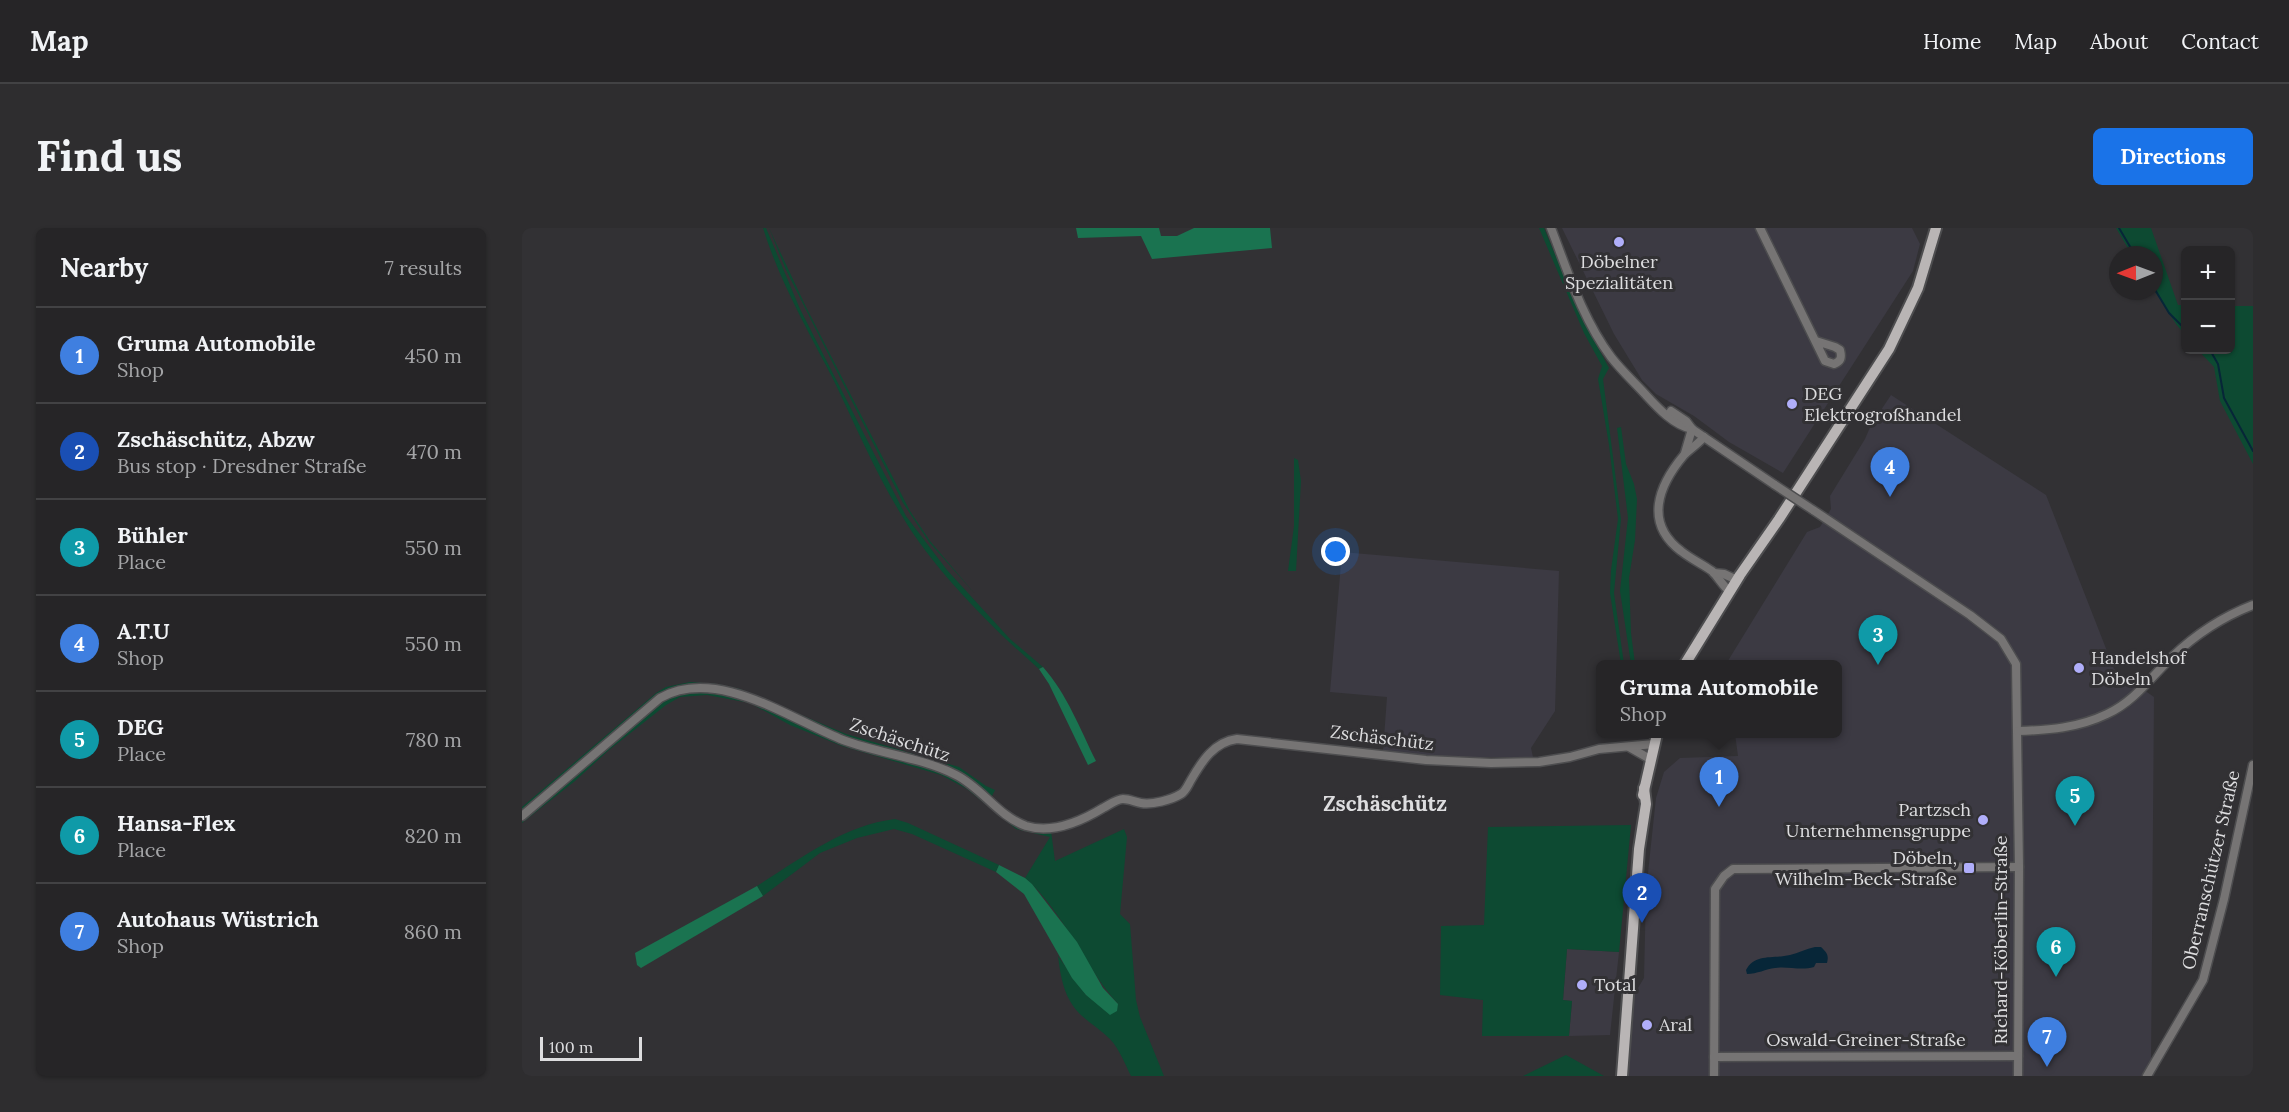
<!DOCTYPE html>
<meta charset="utf-8">
<style>
:root{--surface:#262527;--page:#2e2d2f;--text:#f1f3f6;--muted:#a4a5a7;--line:#424244;--accent:#1a73e8}
body{margin:0;font-family:Lora,serif;background:var(--page);color:var(--text)}
.controls{position:absolute;right:18px;top:18px;display:grid;overflow:hidden;border-radius:9px;box-shadow:0 2px 4px #0004}
.controls button{width:54px;height:54px;display:grid;place-items:center;padding:0;border:0;border-bottom:2px solid var(--line);background:var(--surface);color:var(--text);font:30px sans-serif}
.compass{position:absolute;left:1587px;top:18px;width:54px;height:54px;border-radius:50%;background:var(--surface);box-shadow:0 2px 4px #0004;rotate:269deg}
.scale{position:absolute;left:18px;bottom:15px;width:102px;box-sizing:border-box;padding-left:6px;border:3px solid #dddddf;border-top:0;font-size:16px;line-height:21px;white-space:nowrap;color:#dddddf;-webkit-text-stroke:4px #323134;paint-order:stroke}
.you{position:absolute;left:814px;top:324px;width:21px;height:21px;margin:-15px;border:4px solid #fff;border-radius:50%;background:#1a73e8;box-shadow:0 0 0 9px #1a73e833}
.badge{display:grid;place-items:center;width:39px;height:39px;border-radius:50%;background:var(--accent);color:#fff;font-size:20px;font-weight:700}
.pin{position:absolute;translate:-50% -50px;filter:drop-shadow(0 2px 3px #0008)}
.pin::after{content:'';position:absolute;top:32px;width:21px;height:18px;background:inherit;clip-path:polygon(0 0,100% 0,50% 100%)}
.popup{position:absolute;left:1074px;top:432px;width:246px;height:78px;box-sizing:border-box;display:grid;place-content:center;border-radius:9px;background:var(--surface);filter:drop-shadow(0 2px 4px #0005);font-size:20px;white-space:nowrap;color:var(--muted)}
.popup b{font-size:22px;color:var(--text)}
.popup::after{content:'';position:absolute;left:50%;top:100%;margin-left:-12px;border:12px solid transparent;border-top-color:var(--surface)}
.list{margin:0;padding:0;list-style:none}
h2{display:flex;justify-content:space-between;align-items:center;height:78px;margin:0;padding:0 24px;font-size:26px}
h2 small{font-size:20px;font-weight:400;color:var(--muted)}
.list li{display:grid;grid-template-columns:39px 1fr auto;gap:18px;align-items:center;box-sizing:border-box;height:96px;padding:0 24px;border-top:2px solid var(--line)}
.list b{display:block;font-size:22px;white-space:nowrap}
.list p{margin:0;font-size:20px;white-space:nowrap;color:var(--muted)}
.list em{font-size:20px;font-style:normal;color:var(--muted)}
.map{position:relative;flex:none;width:1731px;height:848px;overflow:hidden;border-radius:9px}
header{display:flex;align-items:center;gap:36px;box-sizing:border-box;height:84px;padding:0 30px;background:var(--surface);border-bottom:2px solid var(--line)}
header strong{font-size:28px}
nav{display:flex;gap:33px;margin-inline-start:auto;font-size:21px}
.intro{display:flex;align-items:center;justify-content:space-between;box-sizing:border-box;height:144px;padding:0 36px}
h1{margin:0;font-size:42px}
.button{padding:15px 27px;border-radius:9px;background:var(--accent);color:#fff;font-size:21px;font-weight:700}
main{display:flex;gap:36px;padding:0 36px}
aside{flex:1;background:var(--surface);border-radius:9px;box-shadow:0 2px 4px #0004}
.map>svg:first-child{display:block}
</style>
<header>
<strong>Map</strong>
<nav><a>Home</a><a>Map</a><a>About</a><a>Contact</a></nav>
</header>
<div class="intro"><h1>Find us</h1><a class="button">Directions</a></div>
<main>
<aside>
<h2>Nearby<small>7 results</small></h2>
<ul class="list">
<li><span class="badge" style="background:#3f7fe0">1</span><div><b>Gruma Automobile</b><p>Shop</p></div><em>450 m</em></li>
<li><span class="badge" style="background:#1a4fb4">2</span><div><b>Zschäschütz, Abzw</b><p>Bus stop · Dresdner Straße</p></div><em>470 m</em></li>
<li><span class="badge" style="background:#0f9aa8">3</span><div><b>Bühler</b><p>Place</p></div><em>550 m</em></li>
<li><span class="badge" style="background:#3f7fe0">4</span><div><b>A.T.U</b><p>Shop</p></div><em>550 m</em></li>
<li><span class="badge" style="background:#0f9aa8">5</span><div><b>DEG</b><p>Place</p></div><em>780 m</em></li>
<li><span class="badge" style="background:#0f9aa8">6</span><div><b>Hansa-Flex</b><p>Place</p></div><em>820 m</em></li>
<li><span class="badge" style="background:#3f7fe0">7</span><div><b>Autohaus Wüstrich</b><p>Shop</p></div><em>860 m</em></li>
</ul>
</aside>
<div class="map">
<svg width="1731" height="848" viewBox="0 0 1731 848">
<rect width="100%" height="100%" fill="#323134"/>
<g fill="#3c3a43">
<path d="M 1040,0 L 1390,0 L 1398,16 L 1391,43 L 1261,245 L 1207,214 L 1172,188 L 1134,166 L 1120,152 L 1092,106 Z"/>
<path d="M 1369,167 L 1524,267 L 1592,441 L 1632,469 L 1629,837 L 1621,848 L 1105,848 L 1110,770 L 1122,750 L 1124,664 L 1130,607 L 1134,570 L 1142,544 L 1158,530 L 1216,528 L 1213,506 L 1316,506 L 1316,436 L 1204,436 L 1285,304 L 1298,299 L 1309,281 L 1308,268 L 1343,211 L 1349,197 Z"/>
<path d="M 820,324 L 1037,343 L 1033,483 L 1009,520 L 1011,529 L 921,529 L 861,523 L 865,469 L 808,464 Z"/>
<path d="M 1045,721 L 1097,724 L 1088,807 L 1047,808 L 1050,773 L 1041,772 Z"/>
</g>
<g fill="#0d4a32">
<path d="M 241,0 L 244,0 L 278,81 L 384,288 L 425,342 L 488,411 L 521,439 L 517,441 C 470,400 412,342 380,288 C 353,244 333,196 310,149 C 285,101 257,52 241,0 Z"/>
<path d="M 247,0 L 283,77 L 388,283 L 408,313 L 453,366 L 407,314 L 381,275 L 264,42 Z"/>
<path d="M 1017,0 L 1022,0 L 1058,86 L 1087,140 L 1081,151 L 1099,291 L 1092,365 L 1102,436 L 1099,436 L 1088,365 L 1089,342 L 1096,291 L 1087,217 L 1076,151 L 1080,138 L 1062,105 Z"/>
<path d="M 1594,0 L 1629,0 L 1656,77 L 1663,77 L 1663,107 L 1654,96 L 1632,62 L 1632,27 L 1610,27 Z"/>
<path d="M 1709,78 L 1731,78 L 1731,236 L 1698,173 L 1692,139 L 1676,122 L 1708,122 Z"/>
<path d="M 1099,199 L 1104,236 L 1112,256 L 1115,271 L 1113,312 L 1107,350 L 1109,405 L 1113,436 L 1109,436 L 1098,363 L 1106,290 L 1095,200 Z"/>
<path d="M 772,230 L 776,232 L 779,253 L 774,343 L 766,343 L 772,298 Z"/>
<path d="M 168,454 L 195,456 L 218,461 L 324,506 L 437,539 L 464,558 L 473,562 L 469,570 L 450,554 L 322,509 L 243,474 L 157,459 L 137,468 L 0,584 L 0,579 L 134,465 L 144,459 Z"/>
<path d="M 168,462 L 204,466 L 434,550 L 486,591 L 529,603 L 533,633 L 602,601 L 605,609 L 598,686 L 608,696 L 614,772 L 618,789 L 642,848 L 609,848 C 603,836 598,822 588,811 C 575,798 557,790 548,773 C 540,759 538,743 536,728 L 564,767 L 596,776 C 561,737 543,685 503,650 L 528,609 L 494,601 L 445,561 L 419,547 L 320,518 L 268,497 L 228,475 L 185,467 L 158,469 L 144,477 L 87,522 L 53,553 L 0,595 L 0,591 L 140,472 Z"/>
<path d="M 373,591 L 386,595 L 477,637 L 474,644 L 390,606 L 372,601 L 335,610 L 298,625 L 241,668 L 235,658 C 278,631 322,597 373,591 Z"/>
<path d="M 1109,597 L 1097,724 L 1045,721 L 1041,772 L 1050,773 L 1047,808 L 960,808 L 961,772 L 918,767 L 919,698 L 962,697 L 966,599 Z"/>
<path d="M 1044,827 L 1082,848 L 1001,848 Z"/>
</g>
<g fill="#1a7350">
<path d="M 554,0 L 637,0 L 639,8 L 655,8 L 672,0 L 748,0 L 750,20 L 630,31 L 619,8 L 556,10 Z"/>
<path d="M 521,439 C 545,466 558,501 574,533 L 566,537 L 527,456 L 517,441 Z"/>
<path d="M 477,637 L 503,650 L 510,656 L 555,714 L 581,760 L 596,776 L 595,783 L 588,787 L 564,767 L 550,750 L 502,666 L 474,644 Z"/>
<path d="M 235,658 L 241,668 L 119,740 L 115,737 L 113,725 Z"/>
</g>
<path fill="#072638" d="M 1293,719 L 1299,719 C 1305,725 1307,727 1305,735 L 1294,735 L 1292,739 C 1279,743 1266,738 1253,740 C 1244,741 1235,746 1225,746 L 1224,742 C 1233,725 1252,731 1268,727 C 1276,725 1284,721 1293,719 Z"/>
<g fill="none" stroke-linecap="round" stroke-linejoin="round">
<g stroke="#072638" stroke-width="2">
<path d="M 1597,0 L 1613,27"/>
<path d="M 1632,60 L 1647,85 L 1664,102"/>
<path d="M 1688,122 L 1696,136 L 1702,170 L 1731,223"/>
</g>
<g stroke="#4d4d4f" stroke-width="11">
<g id="minor">
<path d="M 1029,0 C 1046,44 1060,90 1089,129 C 1099,142 1111,153 1123,166 C 1135,179 1151,197 1170,201 L 1253,257"/>
<path d="M 1238,0 L 1303,133 L 1312,136 C 1319,133 1320,130 1318,122 L 1313,119 L 1294,113"/>
<path d="M 1149,183 L 1164,193 L 1170,201"/>
<path d="M 1182,209 C 1176,216 1168,221 1162,227 C 1136,258 1122,295 1159,323 C 1169,331 1180,336 1190,343 C 1196,349 1201,358 1208,364"/>
<path d="M 1163,225 L 1170,201"/>
<path d="M 1291,282 L 1448,387 L 1479,411 L 1494,436 L 1497,639 L 1496,848"/>
<path d="M 1192,345 L 1202,346 L 1215,352"/>
<path d="M 1496,503 C 1527,502 1556,500 1585,486 C 1613,473 1629,449 1650,429 C 1674,406 1700,389 1731,377"/>
<path d="M 1107,519 L 1128,531"/>
<path d="M 0,588 L 138,470 C 195,438 268,491 321,512 C 358,526 399,529 434,547 C 460,560 476,588 504,598 C 530,606 558,594 581,580 C 587,577 595,571 601,571 C 607,571 613,574 619,575 C 630,577 649,572 659,566 C 664,563 666,557 669,552 C 680,533 692,514 715,511 L 904,532 L 969,535 L 1017,534 L 1048,529 L 1077,521 L 1132,516"/>
<path d="M 1192,829 L 1496,828"/>
<path d="M 1192,848 L 1193,661 L 1202,648 L 1211,641 L 1497,639"/>
<path d="M 1625,848 L 1681,752 L 1702,671 L 1731,537"/>
</g>
</g>
<g stroke="#4d4d4f" stroke-width="14">
<g id="major">
<path d="M 1163,436 L 1218,347 L 1257,291 L 1367,121 L 1396,60 L 1414,0"/>
<path d="M 1121,567 L 1135,506"/>
<path d="M 1100,848 L 1117,621 L 1124,576 L 1122,560"/>
</g>
</g>
<use href="#minor" stroke="#767474" stroke-width="8"/>
<use href="#major" stroke="#b9b5b5" stroke-width="10"/>
<g stroke="#4d4d4f" stroke-width="11" stroke-linecap="butt">
<path id="minor-bridge" d="M 1253,257 L 1291,282"/>
</g>
<use href="#minor-bridge" stroke="#767474" stroke-width="8"/>
</g>
<g fill="#b0aefa" stroke="#323134" stroke-width="2">
<circle cx="1097" cy="14" r="6"/>
<circle cx="1270" cy="176" r="6"/>
<circle cx="1557" cy="440" r="6"/>
<circle cx="1461" cy="592" r="6"/>
<rect x="1441" y="634" width="12" height="12" rx="3"/>
<circle cx="1060" cy="757" r="6"/>
<circle cx="1125" cy="797" r="6"/>
</g>
<g text-anchor="middle" stroke-width="6" stroke-linejoin="round" paint-order="stroke">
<g font-size="18" fill="#dddddf" stroke="#323134" text-anchor="start">
<text x="1097" y="40" text-anchor="middle">Döbelner<tspan x="1097" dy="21">Spezialitäten</tspan></text>
<text x="1282" y="172">DEG<tspan x="1282" dy="21">Elektrogroßhandel</tspan></text>
<text x="1569" y="436">Handelshof<tspan x="1569" dy="21">Döbeln</tspan></text>
<text x="1449" y="588" text-anchor="end">Partzsch<tspan x="1449" dy="21">Unternehmensgruppe</tspan></text>
<text x="1435" y="636" text-anchor="end">Döbeln,<tspan x="1435" dy="21">Wilhelm-Beck-Straße</tspan></text>
<text x="1072" y="763">Total</text>
<text x="1137" y="803">Aral</text>
</g>
<g font-size="18" fill="#dddddf" stroke="#323134">
<text transform="translate(860 510) rotate(7)" y="6">Zschäschütz</text>
<text transform="translate(378 512) rotate(18)" y="6">Zschäschütz</text>
<text transform="translate(1689 642) rotate(-77)" y="6">Oberranschützer Straße</text>
<text transform="translate(1479 712) rotate(-90)" y="6">Richard-Köberlin-Straße</text>
<text x="1344" y="818">Oswald-Greiner-Straße</text>
</g>
<g font-size="21" font-weight="bold" fill="#dddddf" stroke="#323134">
<text x="863" y="583">Zschäschütz</text>
</g>
</g>
</svg>
<div class="controls">
<button>+</button>
<button>−</button>
</div>
<svg class="compass" viewBox="-18 -18 36 36"><path d="M0-13l5 13h-10z" fill="#e53935"/><path d="M0 13l5-13h-10z" fill="#a4a5a7"/></svg>
<div class="scale">100 m</div>
<div class="you"></div>
<div class="pin badge" style="left:1197px;top:579px;background:#3f7fe0">1</div>
<div class="popup"><b>Gruma Automobile</b>Shop</div>
<div class="pin badge" style="left:1120px;top:695px;background:#1a4fb4">2</div>
<div class="pin badge" style="left:1356px;top:437px;background:#0f9aa8">3</div>
<div class="pin badge" style="left:1368px;top:269px;background:#3f7fe0">4</div>
<div class="pin badge" style="left:1553px;top:598px;background:#0f9aa8">5</div>
<div class="pin badge" style="left:1534px;top:749px;background:#0f9aa8">6</div>
<div class="pin badge" style="left:1525px;top:839px;background:#3f7fe0">7</div>
</div>
</main>
